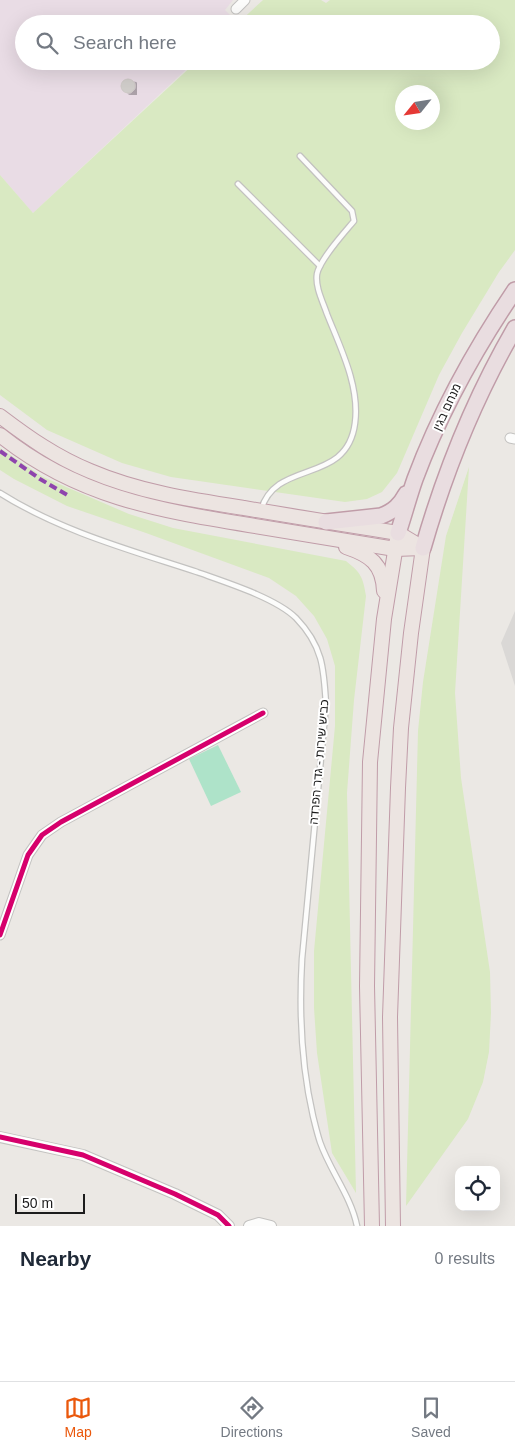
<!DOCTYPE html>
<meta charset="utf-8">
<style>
:root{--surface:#fff;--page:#f2f2f3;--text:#1f2937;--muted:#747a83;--line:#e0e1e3;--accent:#ea580c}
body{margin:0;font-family:Arial,"Noto Sans Hebrew",sans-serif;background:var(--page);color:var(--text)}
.controls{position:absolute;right:15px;bottom:15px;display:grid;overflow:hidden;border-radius:10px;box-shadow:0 5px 20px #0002}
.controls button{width:45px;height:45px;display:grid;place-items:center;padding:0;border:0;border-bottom:1px solid var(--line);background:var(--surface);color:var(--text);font:25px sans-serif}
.compass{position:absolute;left:395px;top:85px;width:45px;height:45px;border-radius:50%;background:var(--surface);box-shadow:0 5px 20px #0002;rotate:240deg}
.scale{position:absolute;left:15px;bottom:12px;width:70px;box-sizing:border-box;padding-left:5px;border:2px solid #1c1c1c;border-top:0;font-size:14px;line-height:18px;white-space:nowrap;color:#1c1c1c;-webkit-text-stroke:4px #fff;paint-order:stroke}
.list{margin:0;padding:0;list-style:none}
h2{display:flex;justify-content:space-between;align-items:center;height:65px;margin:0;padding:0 20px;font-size:21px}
h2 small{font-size:16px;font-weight:400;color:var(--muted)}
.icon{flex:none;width:28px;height:28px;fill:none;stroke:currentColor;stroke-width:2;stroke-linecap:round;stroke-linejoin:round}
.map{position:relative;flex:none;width:515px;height:1226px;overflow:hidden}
.search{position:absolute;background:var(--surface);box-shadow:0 5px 20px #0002;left:15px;right:15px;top:15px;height:55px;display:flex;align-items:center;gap:12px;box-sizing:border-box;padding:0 18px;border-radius:28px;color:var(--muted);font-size:19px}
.sheet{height:155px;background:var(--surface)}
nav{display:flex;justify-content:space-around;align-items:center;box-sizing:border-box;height:70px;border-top:1px solid var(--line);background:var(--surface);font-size:14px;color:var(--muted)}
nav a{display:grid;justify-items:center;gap:2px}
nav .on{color:var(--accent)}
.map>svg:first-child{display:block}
</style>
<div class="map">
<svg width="515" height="1226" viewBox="0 0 515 1226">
<defs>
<filter id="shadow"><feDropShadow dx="5.5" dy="3" stdDeviation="0" flood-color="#0004"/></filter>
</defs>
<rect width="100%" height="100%" fill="#ebe8e4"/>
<path fill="#dad8d6" d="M 515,611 L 515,686 L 501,643 Z"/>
<path fill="#e9dce5" d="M 0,0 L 233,0 L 225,10 L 237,22 L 235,24 L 24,24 L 24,61 L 195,61 L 33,213 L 0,175 Z"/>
<g fill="#d9e9c2" fill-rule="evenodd">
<path d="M 263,0 L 321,0 L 326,3 L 330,0 L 515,0 L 515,250 L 499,272 L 462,333 L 439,375 L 397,473 L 382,492 L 367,499 L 345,502 L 171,477 L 122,463 L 47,430 L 0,395 L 0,175 L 33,213 L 197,61 L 491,61 L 491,24 L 237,24 ZM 402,92 L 432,92 L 432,122 L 402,122 Z"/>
<path d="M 0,448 L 43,477 L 129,514 L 173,528 L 346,561 C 361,573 363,577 366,596 L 354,700 L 347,793 L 356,1193 L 332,1153 L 317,1053 L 314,1008 L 314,951 L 335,726 L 335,666 L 327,639 L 314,616 L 296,596 L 269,578 L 146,533 L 67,506 L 14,479 L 0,470 Z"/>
<path d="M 469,467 L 455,693 L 461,778 L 490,972 L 491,1013 L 489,1052 L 483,1082 L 468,1119 L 406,1206 L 418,731 L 423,682 L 446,536 Z"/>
</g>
<path fill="#aee3c9" d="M 218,745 L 241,792 L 211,806 L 189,759 Z"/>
<circle fill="#d1cecb" stroke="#cec9c6" filter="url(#shadow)" cx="128" cy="86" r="7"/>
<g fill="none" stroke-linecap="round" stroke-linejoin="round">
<g stroke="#c3c2c0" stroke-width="7">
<g id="service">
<path d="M 238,184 L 320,266"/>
<path d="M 0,493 C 60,531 130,550 197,572 C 225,582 276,598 296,618 C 323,646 324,669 326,705 L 302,959 C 299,1012 301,1064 313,1116 C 315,1124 317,1133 320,1142 C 330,1171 351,1196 357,1226"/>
<path d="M 261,510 C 276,458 347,486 355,423 C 360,386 340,347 327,314 C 323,302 315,287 317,274 C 320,259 344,233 354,221 L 352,211 L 300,156"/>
</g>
</g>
<g stroke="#c3c2c0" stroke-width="11">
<g id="minor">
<path d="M 236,9 L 245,0"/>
<path d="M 510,438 L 515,439"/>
<path d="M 0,935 L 28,855 L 42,835 L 61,822 L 263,713"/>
</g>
</g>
<g stroke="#c3c2c0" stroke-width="12">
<g id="tertiary">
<path d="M 0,1137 L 83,1155 L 175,1194 L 218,1215 L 229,1226"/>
<path d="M 249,1226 L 259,1223 L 271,1226"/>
</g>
</g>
<g stroke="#c09ca8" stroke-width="16">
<g id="trunk">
<path d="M 0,416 C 29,438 56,457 90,471 C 139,492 192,500 244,508 C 296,517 347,525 398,533 L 423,548"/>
<path d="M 0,435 C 76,496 156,510 249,525 C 298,533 346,541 395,549 L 423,548"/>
<path d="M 346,547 C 370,555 383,564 384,591"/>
<path d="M 372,1226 L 367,986 L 370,762 L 384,619 L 398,533"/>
<path d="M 393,1226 L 390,1017 L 398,788 L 401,728 L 411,633 L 423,548"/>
</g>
</g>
<g stroke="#c09ca8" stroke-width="18">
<g id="motorway">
<path d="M 326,522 L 381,516 C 394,511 400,505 406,494"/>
<path d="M 398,533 C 404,515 409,496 415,479 C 440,412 475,349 515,290"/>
<path d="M 423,548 C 445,471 475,397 515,328"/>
</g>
</g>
<use href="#service" stroke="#fcfcfb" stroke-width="4.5"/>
<use href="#minor" stroke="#fcfcfb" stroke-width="9"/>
<use href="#tertiary" stroke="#fcfcfb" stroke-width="10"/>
<use href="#trunk" stroke="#ece4e1" stroke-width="14"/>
<use href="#motorway" stroke="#e9dde0" stroke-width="15"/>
<path stroke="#8e44ad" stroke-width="4" stroke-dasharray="8 4" stroke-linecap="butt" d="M 0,451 L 40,479 L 69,496"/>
<g stroke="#fff" stroke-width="8">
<g id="cycleway">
<path d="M 0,935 L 28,855 L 42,835 L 61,822 L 263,713"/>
<path d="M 0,1137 L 83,1155 L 175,1194 L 218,1215 L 229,1226"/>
</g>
</g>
<use href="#cycleway" stroke="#d6006c" stroke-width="5"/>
</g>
<g text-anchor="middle" stroke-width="4" stroke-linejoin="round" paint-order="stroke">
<g font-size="12" fill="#1c1c1c" stroke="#fff">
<text transform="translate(447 407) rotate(-65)" y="4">מנחם בגין</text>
<text transform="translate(319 762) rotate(-85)" y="4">כביש שירות - גדר הפרדה</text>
</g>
</g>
</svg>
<div class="controls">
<button><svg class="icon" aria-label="locate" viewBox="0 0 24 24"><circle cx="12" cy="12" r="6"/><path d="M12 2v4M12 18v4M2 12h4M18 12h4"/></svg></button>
</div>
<svg class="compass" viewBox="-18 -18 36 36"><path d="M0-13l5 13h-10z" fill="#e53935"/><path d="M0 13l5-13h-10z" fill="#747a83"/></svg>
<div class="scale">50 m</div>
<div class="search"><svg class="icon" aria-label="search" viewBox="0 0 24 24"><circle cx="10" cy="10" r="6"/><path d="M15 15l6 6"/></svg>Search here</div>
</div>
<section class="sheet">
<h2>Nearby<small>0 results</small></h2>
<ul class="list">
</ul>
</section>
<nav>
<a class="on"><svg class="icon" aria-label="map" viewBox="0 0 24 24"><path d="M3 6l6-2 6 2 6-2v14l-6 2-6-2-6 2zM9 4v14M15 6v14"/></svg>Map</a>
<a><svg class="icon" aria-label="directions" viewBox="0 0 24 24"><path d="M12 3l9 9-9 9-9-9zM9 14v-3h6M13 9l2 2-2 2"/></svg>Directions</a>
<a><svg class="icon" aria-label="saved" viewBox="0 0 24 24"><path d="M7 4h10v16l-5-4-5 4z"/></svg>Saved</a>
</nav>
